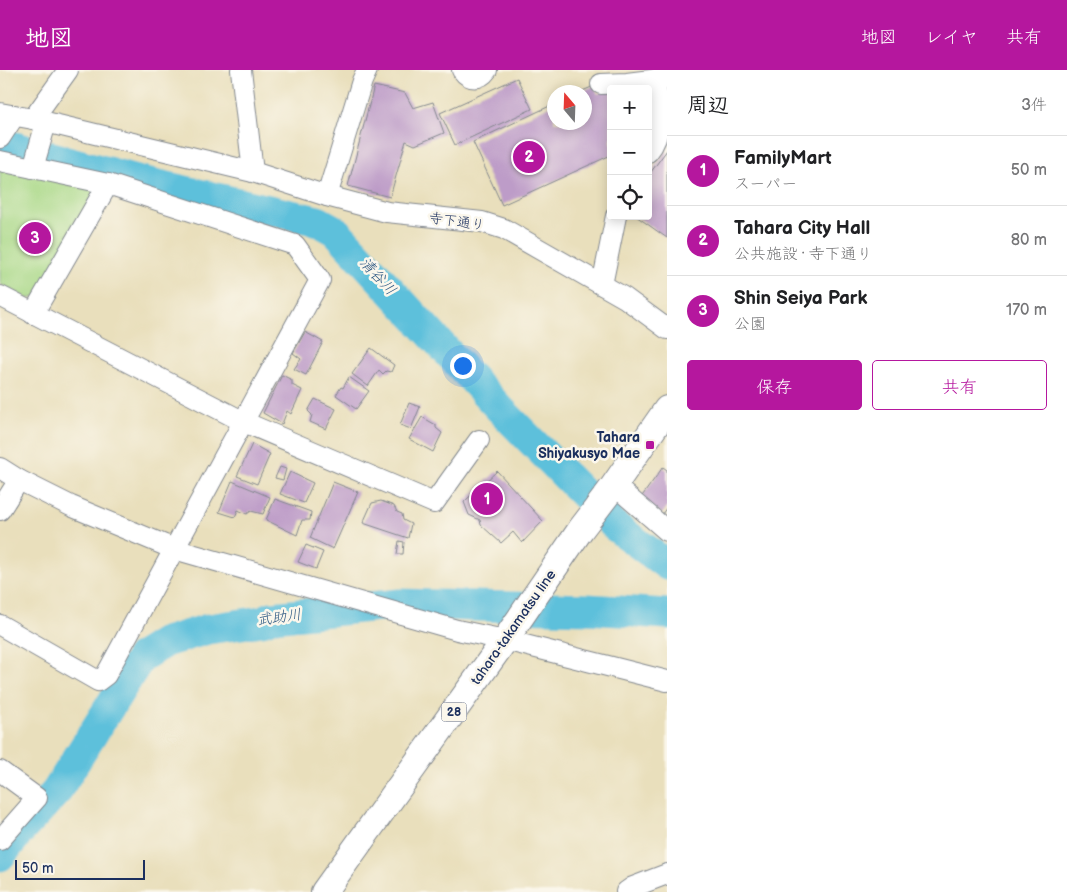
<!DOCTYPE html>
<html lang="ja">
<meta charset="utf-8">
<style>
:root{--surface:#fff;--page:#f2f2f2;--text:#202124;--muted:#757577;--line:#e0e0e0;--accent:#b5179e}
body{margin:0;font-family:"Balsamiq Sans","Klee One",sans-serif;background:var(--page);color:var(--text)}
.controls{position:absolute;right:15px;top:15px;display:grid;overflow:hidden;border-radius:5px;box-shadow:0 2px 12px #0003}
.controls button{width:45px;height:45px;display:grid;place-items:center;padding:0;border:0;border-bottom:1px solid var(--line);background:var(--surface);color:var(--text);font:25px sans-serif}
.compass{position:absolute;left:547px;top:15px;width:45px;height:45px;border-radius:50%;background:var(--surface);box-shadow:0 2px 12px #0003;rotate:341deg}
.scale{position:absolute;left:15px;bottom:12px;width:130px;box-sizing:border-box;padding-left:5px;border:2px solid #1b2f5e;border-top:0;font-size:14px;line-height:18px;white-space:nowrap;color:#1b2f5e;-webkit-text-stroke:4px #fbf7ec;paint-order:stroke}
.you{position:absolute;left:462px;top:295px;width:18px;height:18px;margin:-12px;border:4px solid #fff;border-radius:50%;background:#1a73e8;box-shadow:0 0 0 8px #1a73e833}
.badge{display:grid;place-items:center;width:32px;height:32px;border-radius:50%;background:var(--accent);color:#fff;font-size:16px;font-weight:700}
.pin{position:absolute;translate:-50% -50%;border:2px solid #fff;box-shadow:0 1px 5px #0006}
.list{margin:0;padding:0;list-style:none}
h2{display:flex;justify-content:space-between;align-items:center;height:65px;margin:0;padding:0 20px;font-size:21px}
h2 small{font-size:16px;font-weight:400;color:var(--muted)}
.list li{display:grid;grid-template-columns:32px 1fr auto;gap:15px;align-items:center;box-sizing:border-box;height:70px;padding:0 20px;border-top:1px solid var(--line)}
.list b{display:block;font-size:19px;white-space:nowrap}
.list p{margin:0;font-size:16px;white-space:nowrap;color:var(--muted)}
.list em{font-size:16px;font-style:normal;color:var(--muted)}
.actions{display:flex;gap:10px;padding:15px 20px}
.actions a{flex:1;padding:11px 0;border:1px solid var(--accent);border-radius:5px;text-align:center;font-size:18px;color:var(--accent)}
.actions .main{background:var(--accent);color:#fff}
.icon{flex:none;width:28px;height:28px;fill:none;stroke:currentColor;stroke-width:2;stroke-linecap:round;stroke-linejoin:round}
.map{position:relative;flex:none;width:667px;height:822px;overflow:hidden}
header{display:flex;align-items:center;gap:30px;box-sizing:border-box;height:70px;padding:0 25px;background:var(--accent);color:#fff}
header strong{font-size:24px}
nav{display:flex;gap:28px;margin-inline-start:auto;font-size:18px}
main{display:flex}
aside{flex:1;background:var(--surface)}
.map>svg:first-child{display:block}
</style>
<header>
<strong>地図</strong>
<nav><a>地図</a><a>レイヤ</a><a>共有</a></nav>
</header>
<main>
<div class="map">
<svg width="667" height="822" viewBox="0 0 667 822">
<rect width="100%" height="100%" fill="#fbf7ec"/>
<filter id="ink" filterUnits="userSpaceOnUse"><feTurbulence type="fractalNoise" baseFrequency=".02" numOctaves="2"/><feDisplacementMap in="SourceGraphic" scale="10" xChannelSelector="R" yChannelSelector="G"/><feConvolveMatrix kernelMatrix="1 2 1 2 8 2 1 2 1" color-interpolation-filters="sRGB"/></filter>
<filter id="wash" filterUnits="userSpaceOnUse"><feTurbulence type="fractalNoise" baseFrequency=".0096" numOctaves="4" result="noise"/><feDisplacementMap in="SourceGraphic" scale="20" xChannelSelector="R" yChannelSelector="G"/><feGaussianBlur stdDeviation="1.12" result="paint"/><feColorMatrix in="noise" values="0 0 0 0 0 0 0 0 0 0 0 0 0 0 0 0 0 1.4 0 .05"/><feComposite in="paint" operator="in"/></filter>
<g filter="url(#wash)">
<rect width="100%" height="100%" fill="#e9dfbc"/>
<path fill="#a8d886" stroke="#628472" d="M 0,95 L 98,121 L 36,226 L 29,229 L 0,214 Z"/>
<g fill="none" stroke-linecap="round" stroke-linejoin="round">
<g stroke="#5dc0db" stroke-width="31">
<path d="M 0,73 L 137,110 L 318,151 L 336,161 L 500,339 L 616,457 L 667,495"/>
<path d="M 0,786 L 21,760 L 56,722 L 141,587 L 165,572 L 208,559 L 262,551 L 272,547 L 400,534 L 587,539 L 667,544"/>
</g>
</g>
<g id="blocks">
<g fill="#bd9cc8">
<path d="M 517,8 L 532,39 L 455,75 L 440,43 Z"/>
<path d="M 374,16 L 405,23 L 413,38 L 433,32 L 444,63 L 415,75 L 406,71 L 390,127 L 348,116 Z"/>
<path d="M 594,16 L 598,24 L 611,18 L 611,85 L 502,135 L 473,72 L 554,34 L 554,52 L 584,52 L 584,22 L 580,22 Z"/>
<path d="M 667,80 L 667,168 L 636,146 L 648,146 L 648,106 Z"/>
<path d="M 305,262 L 323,272 L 306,305 L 294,299 L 301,289 L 293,283 Z"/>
<path d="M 371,278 L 394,295 L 391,302 L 386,301 L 383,304 L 379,300 L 368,316 L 352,304 Z"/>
<path d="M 282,305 L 292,310 L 292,315 L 302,320 L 291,344 L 287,341 L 282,354 L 263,343 Z"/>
<path d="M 349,307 L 369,321 L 356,339 L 336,325 L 341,317 L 343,318 Z"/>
<path d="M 315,329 L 336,339 L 326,359 L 310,352 L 312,345 L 308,341 Z"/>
<path d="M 409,333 L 420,337 L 411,359 L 400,355 Z"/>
<path d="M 422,347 L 436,355 L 436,358 L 442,363 L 433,382 L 409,369 Z"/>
<path d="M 252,374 L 270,384 L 257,414 L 237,406 Z"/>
<path d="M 280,397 L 286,399 L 283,410 L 275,408 Z"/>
<path d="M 663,397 L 667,400 L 667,437 L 662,444 L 640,429 Z"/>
<path d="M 497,401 L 543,451 L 522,473 L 513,462 L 501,473 L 481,455 L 480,450 L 469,445 L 464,432 Z"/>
<path d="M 290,402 L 313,413 L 304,433 L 280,424 Z"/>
<path d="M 232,411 L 270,427 L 263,444 L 251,441 L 247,444 L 238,440 L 235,447 L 219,442 Z"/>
<path d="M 333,412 L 358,422 L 333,479 L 310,468 Z"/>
<path d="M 275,429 L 311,442 L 310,450 L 302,450 L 297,465 L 266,450 Z"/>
<path d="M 381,431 L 394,436 L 397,442 L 402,444 L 403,450 L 411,454 L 408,468 L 363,453 L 372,433 Z"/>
<path d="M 399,471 L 404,472 L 403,484 L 397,484 Z"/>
<path d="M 306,475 L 323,482 L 316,499 L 298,492 Z"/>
</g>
</g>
</g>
<g filter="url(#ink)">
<use href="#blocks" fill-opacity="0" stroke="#82878d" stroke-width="1"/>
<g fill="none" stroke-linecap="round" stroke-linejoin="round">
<g stroke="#82878d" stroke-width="22">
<g id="minor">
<path d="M 241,0 L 253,102"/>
<path d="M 462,0 C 469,10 480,10 487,0"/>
<path d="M 601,14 L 627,13 L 667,8"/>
<path d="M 0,43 L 33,49 L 253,102 L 327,126 L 387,142 L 482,152 L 504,159 L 625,228 L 667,259"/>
<path d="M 33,49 L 68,0"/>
<path d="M 0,68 L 15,45"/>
<path d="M 648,82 C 666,60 658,35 655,9"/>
<path d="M 0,91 L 108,114 L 295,175 L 320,210 L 106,605 L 98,611 L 0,555"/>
<path d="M 33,98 L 46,53"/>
<path d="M 327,126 L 362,11 L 367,0"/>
<path d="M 602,215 L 616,146"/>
<path d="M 0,226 L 244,352 L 434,433 L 479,370"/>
<path d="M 33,244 L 108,114"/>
<path d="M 0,398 L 19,410 L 71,436 L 174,479 L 457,560 L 505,570 L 667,611"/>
<path d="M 614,415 L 667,461"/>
<path d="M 0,440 L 19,410"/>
<path d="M 0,701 L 37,728 L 0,770"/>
<path d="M 626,822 L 633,817 L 667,804"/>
</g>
</g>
<g stroke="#82878d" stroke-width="28">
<path id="major" d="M 324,822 L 505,570 L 581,459 L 610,421 L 667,339"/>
</g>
<use href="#minor" stroke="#fff" stroke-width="20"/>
<use href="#major" stroke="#fff" stroke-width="26"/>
</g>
</g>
<rect fill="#b5179e" stroke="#fbf7ec" stroke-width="2" x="645" y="370" width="10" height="10" rx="2.5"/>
<g text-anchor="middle" stroke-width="5" stroke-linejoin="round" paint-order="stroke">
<rect fill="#fbf7ec" stroke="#5e6b89" stroke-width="1" x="441.5" y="632.5" width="25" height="19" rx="4"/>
<g font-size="12" font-weight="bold" fill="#1b2f5e">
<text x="454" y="646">28</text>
</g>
<g font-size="14" fill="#1b2f5e" stroke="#fbf7ec">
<text transform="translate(457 151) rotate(8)" y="5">寺下通り</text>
<text transform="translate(513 557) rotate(-55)" y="5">tahara-takamatsu line</text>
</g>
<g font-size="14" font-weight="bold" fill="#1b2f5e" stroke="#fbf7ec" text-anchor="end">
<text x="640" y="372">Tahara<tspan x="640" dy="16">Shiyakusyo Mae</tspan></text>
</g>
<g font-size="15" font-style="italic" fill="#2f5a84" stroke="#fbf7ec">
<text transform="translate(378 206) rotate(47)" y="5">清谷川</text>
<text transform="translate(279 547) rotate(-8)" y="5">武助川</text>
</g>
</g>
</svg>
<div class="controls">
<button>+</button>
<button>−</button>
<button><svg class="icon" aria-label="locate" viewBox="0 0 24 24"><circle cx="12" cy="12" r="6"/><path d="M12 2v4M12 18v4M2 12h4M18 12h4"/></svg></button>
</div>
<svg class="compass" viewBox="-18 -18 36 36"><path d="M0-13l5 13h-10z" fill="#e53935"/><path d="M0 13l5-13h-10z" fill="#757577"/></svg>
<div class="scale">50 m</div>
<div class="you"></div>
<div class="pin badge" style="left:487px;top:429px">1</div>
<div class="pin badge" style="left:529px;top:87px">2</div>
<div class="pin badge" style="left:35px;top:168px">3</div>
</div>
<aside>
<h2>周辺<small>3件</small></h2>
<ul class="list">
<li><span class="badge">1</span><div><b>FamilyMart</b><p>スーパー</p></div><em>50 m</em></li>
<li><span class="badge">2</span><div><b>Tahara City Hall</b><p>公共施設 · 寺下通り</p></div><em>80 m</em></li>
<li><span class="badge">3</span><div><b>Shin Seiya Park</b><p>公園</p></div><em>170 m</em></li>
</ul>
<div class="actions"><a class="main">保存</a><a>共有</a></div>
</aside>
</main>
